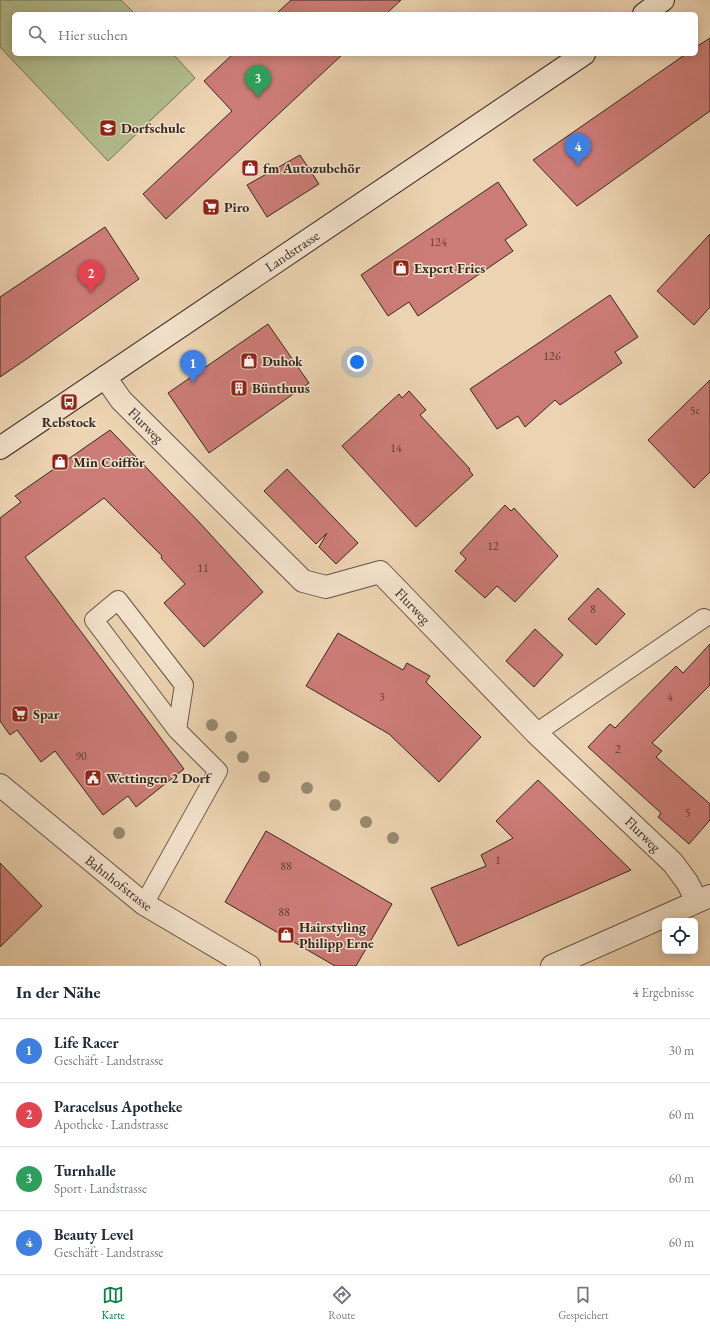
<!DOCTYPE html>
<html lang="de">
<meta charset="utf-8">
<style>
:root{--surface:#fff;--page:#f6f6f7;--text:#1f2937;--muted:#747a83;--line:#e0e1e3;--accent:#0b8043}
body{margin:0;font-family:"EB Garamond",serif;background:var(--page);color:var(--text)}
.controls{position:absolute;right:12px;bottom:12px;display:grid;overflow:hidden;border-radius:6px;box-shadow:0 2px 10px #0003}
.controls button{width:36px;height:36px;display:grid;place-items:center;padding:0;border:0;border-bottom:1px solid var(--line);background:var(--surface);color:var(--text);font:20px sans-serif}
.you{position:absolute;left:357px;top:362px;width:14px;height:14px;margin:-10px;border:3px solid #fff;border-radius:50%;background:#1a73e8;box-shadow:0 0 0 6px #1a73e833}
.badge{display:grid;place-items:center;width:26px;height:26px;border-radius:50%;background:var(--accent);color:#fff;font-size:13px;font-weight:700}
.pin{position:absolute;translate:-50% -33px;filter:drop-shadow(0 1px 2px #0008)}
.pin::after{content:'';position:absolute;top:21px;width:14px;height:12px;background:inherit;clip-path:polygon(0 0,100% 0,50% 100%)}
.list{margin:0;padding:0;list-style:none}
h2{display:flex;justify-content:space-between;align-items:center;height:52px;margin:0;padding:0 16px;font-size:17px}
h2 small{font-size:13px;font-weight:400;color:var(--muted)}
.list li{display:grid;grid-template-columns:26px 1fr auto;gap:12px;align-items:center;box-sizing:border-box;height:64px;padding:0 16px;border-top:1px solid var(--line)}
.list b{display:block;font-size:15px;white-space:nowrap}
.list p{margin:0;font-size:13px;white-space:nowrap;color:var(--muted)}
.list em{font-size:13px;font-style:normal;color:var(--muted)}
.icon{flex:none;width:22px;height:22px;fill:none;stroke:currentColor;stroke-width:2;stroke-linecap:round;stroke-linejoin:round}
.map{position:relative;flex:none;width:710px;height:966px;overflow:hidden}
.search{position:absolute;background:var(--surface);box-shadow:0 2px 10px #0003;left:12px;right:12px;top:12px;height:44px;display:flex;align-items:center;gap:10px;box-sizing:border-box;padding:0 14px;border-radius:6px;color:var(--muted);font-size:15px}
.sheet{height:308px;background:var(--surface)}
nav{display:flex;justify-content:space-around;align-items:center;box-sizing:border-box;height:56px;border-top:1px solid var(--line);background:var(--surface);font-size:11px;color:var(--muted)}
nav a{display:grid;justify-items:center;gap:2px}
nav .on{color:var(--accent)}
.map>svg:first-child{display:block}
</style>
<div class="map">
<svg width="710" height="966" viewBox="0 0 710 966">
<rect width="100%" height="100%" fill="#ecd3b1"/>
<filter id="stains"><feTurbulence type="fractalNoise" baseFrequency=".005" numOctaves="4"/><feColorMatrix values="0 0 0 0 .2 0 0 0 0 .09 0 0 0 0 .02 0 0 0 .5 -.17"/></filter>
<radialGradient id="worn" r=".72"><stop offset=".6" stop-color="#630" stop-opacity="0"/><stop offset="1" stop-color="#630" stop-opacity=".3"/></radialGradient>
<path fill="#b3be8f" stroke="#747458" d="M 0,0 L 121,0 L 135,14 L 14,14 L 14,54 L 173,54 L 195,78 L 108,161 L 0,47 Z"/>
<g fill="#cc7c77" stroke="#352922">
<path d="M 291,0 L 401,0 L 386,14 L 276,14 Z"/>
<path d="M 710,38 L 710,111 L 577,206 L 533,160 L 686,54 L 696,54 L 696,47 Z"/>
<path d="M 233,54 L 343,54 L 166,219 L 143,194 L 232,111 L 204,81 Z"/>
<path d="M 300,155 L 319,184 L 267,217 L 247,185 Z"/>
<path d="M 498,182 L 527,225 L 505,240 L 513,251 L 418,316 L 409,302 L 388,316 L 361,275 Z"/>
<path d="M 105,227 L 139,279 L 28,358 L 0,377 L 0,297 Z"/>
<path d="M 710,234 L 710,307 L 694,325 L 657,291 Z"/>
<path d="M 610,295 L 638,337 L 615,352 L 622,363 L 560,405 L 555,400 L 525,427 L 518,416 L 497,429 L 470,389 Z"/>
<path d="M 268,324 L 309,383 L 209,453 L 168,393 Z"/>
<path d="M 710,380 L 710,472 L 694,488 L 648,440 Z"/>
<path d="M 409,391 L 426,410 L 420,415 L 470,469 L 469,470 L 473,475 L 416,527 L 342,446 L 399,394 L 402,398 Z"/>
<path d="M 110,430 L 199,522 L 263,592 L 204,647 L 164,603 L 185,584 L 161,558 L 162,556 L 104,498 L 25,557 L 184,769 L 136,807 L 128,796 L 103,815 L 55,751 L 41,762 L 17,730 L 10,735 L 0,721 L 0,518 L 21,502 L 15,496 Z"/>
<path d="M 287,469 L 358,543 L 336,564 L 319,547 L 327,533 L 316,544 L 264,491 Z"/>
<path d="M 505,505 L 511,511 L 514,508 L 558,556 L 515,602 L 497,586 L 485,598 L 455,571 L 466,559 L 460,553 Z"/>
<path d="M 598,588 L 625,614 L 596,645 L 568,619 Z"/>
<path d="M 535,629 L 563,655 L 534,687 L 506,661 Z"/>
<path d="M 338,633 L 403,670 L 407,663 L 430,676 L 426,682 L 481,737 L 439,782 L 389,734 L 306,686 Z"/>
<path d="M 710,644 L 710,685 L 652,743 L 662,751 L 656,757 L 710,804 L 710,820 L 689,844 L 658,817 L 661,813 L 588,747 L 610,724 L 615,728 L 676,666 L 683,673 Z"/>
<path d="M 538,780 L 631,870 L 458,946 L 431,888 L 486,866 L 481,855 L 513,838 L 496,821 Z"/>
<path d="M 266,831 L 392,904 L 356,966 L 335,966 L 225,902 Z"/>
<path d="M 0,863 L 42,906 L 0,947 Z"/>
</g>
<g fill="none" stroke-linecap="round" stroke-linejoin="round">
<g stroke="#635446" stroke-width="20">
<g id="lane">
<path d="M 536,733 L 704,618"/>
<path d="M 144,904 L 218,771 L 177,730 L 184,685 L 118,600 L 94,620 L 177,730"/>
</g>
</g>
<g stroke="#635446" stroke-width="24">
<g id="street">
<path d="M 105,377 L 121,400 L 303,581 L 326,587 L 380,572 L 536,733 L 673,863 L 687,882 L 697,901"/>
<path d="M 0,785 L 144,904 L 249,966"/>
<path d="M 552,966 L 710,896"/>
</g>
</g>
<g stroke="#352922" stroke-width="24">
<g id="secondary">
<path d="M 644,14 L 663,0"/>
<path d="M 0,448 L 584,54"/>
</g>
</g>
<use href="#lane" stroke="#f3e2cc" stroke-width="18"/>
<use href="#street" stroke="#f3e2cc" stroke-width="22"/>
<use href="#secondary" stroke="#f3e2cc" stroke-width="22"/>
</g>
<g fill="#988a71">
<circle cx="212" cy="725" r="6"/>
<circle cx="231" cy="737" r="6"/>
<circle cx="243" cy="757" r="6"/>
<circle cx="264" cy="777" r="6"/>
<circle cx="307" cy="788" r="6"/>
<circle cx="335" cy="805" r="6"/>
<circle cx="366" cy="822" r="6"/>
<circle cx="119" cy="833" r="6"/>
<circle cx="393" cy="838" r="6"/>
</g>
<defs>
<g id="school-square" transform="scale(0.9)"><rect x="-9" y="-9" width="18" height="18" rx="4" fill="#8f2418" stroke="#f3e2cc"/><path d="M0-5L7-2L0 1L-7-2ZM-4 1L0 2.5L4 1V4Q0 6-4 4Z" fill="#fff"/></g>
<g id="shop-square" transform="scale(0.9)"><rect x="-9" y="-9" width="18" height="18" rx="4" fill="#8f2418" stroke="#f3e2cc"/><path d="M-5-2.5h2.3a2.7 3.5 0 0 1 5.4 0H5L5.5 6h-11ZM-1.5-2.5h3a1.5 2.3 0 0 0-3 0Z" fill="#fff"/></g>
<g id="supermarket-square" transform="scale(0.9)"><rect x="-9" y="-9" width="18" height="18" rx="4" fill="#8f2418" stroke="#f3e2cc"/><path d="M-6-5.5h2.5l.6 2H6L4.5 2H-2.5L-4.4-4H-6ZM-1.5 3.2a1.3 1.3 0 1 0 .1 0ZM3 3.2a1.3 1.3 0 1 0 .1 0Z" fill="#fff"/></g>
<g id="building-square" transform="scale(0.9)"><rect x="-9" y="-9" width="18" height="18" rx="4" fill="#8f2418" stroke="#f3e2cc"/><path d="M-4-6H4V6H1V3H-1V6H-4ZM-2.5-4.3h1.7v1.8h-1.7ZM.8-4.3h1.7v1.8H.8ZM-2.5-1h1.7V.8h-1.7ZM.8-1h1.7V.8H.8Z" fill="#fff"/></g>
<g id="bus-square" transform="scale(0.9)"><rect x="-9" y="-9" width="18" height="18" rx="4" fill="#8f2418" stroke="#f3e2cc"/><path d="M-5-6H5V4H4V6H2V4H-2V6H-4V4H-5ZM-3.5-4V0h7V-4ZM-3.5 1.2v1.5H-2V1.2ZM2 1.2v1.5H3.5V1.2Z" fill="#fff"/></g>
<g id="civic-square" transform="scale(0.9)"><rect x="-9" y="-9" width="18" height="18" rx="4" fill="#8f2418" stroke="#f3e2cc"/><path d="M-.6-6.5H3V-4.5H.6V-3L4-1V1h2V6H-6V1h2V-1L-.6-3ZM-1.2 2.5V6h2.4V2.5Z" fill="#fff"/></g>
</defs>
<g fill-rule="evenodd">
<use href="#school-square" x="108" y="128"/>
<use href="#shop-square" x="250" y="168"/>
<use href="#supermarket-square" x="211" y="207"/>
<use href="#shop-square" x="401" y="268"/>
<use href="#shop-square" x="249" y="361"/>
<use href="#building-square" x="239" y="388"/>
<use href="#bus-square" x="69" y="402"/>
<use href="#shop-square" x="60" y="462"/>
<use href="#supermarket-square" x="20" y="714"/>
<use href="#civic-square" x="93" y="778"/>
<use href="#shop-square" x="286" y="935"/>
</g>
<g text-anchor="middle" stroke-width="3" stroke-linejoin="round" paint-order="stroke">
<g font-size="12" fill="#5b3e37">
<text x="438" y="246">124</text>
<text x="552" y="360">126</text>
<text x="695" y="414">5c</text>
<text x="396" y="452">14</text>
<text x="493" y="550">12</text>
<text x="203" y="572">11</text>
<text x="593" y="613">8</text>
<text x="382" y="701">3</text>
<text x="670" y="701">4</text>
<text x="618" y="753">2</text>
<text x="81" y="760">90</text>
<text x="688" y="816">5</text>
<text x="498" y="864">1</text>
<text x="286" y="870">88</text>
<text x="284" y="916">88</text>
</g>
<g font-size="14" font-weight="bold" fill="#352922" stroke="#f3e2cc" text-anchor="start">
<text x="121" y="133">Dorfschule</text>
<text x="263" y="173">fm Autozubehör</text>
<text x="224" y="212">Piro</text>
<text x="414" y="273">Expert Fries</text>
<text x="262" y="366">Duhok</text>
<text x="252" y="393">Bünthuus</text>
<text x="69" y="427" text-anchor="middle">Rebstock</text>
<text x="73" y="467">Min Coifför</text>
<text x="33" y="719">Spar</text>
<text x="106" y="783">Wettingen 2 Dorf</text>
<text x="299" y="932">Hairstyling<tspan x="299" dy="16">Philipp Erne</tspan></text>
</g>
<g font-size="14" fill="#352922" stroke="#f3e2cc">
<text transform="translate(292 251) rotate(-34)" y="5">Landstrasse</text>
<text transform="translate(146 425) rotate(45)" y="5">Flurweg</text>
<text transform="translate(413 606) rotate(46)" y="5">Flurweg</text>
<text transform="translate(643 834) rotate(44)" y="5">Flurweg</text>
<text transform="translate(119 883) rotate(38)" y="5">Bahnhofstrasse</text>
</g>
</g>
<rect width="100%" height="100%" filter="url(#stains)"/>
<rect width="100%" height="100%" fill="url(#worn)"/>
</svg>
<div class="controls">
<button><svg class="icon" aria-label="locate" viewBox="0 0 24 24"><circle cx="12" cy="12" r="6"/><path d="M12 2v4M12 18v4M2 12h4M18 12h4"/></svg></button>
</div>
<div class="you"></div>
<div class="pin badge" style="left:193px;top:383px;background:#3f7fe0">1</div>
<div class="pin badge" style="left:91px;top:293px;background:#e0444e">2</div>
<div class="pin badge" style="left:258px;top:98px;background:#2e9e5b">3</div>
<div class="pin badge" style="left:578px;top:166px;background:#3f7fe0">4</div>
<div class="search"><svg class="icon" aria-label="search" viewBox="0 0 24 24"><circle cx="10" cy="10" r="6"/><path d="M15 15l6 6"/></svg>Hier suchen</div>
</div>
<section class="sheet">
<h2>In der Nähe<small>4 Ergebnisse</small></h2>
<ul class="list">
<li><span class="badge" style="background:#3f7fe0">1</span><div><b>Life Racer</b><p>Geschäft · Landstrasse</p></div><em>30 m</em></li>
<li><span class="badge" style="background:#e0444e">2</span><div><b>Paracelsus Apotheke</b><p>Apotheke · Landstrasse</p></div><em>60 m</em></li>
<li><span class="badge" style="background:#2e9e5b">3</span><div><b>Turnhalle</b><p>Sport · Landstrasse</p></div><em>60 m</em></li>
<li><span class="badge" style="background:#3f7fe0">4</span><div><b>Beauty Level</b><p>Geschäft · Landstrasse</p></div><em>60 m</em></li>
</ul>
</section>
<nav>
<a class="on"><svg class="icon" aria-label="map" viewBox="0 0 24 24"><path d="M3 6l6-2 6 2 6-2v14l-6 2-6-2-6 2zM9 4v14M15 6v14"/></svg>Karte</a>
<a><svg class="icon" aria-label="directions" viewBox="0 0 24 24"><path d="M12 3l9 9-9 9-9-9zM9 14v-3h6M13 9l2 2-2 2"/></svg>Route</a>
<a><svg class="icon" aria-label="saved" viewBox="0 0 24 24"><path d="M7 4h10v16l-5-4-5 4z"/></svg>Gespeichert</a>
</nav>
